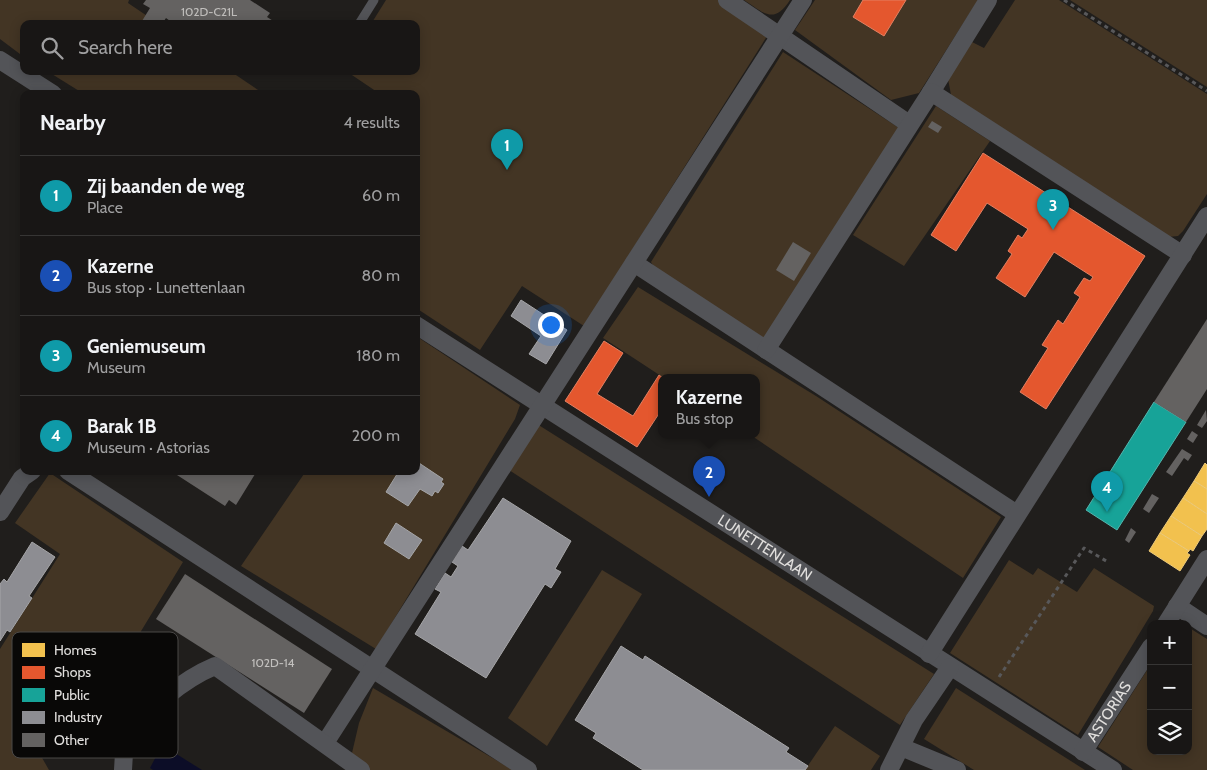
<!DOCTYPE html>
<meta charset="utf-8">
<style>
:root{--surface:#181615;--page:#211f1e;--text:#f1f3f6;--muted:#9f9fa0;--line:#363534;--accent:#9d9b99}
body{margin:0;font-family:Cabin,sans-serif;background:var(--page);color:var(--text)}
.controls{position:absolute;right:15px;bottom:15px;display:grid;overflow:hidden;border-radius:10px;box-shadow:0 2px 12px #0003}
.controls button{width:45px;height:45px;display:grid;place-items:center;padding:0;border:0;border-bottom:1px solid var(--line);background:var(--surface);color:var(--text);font:25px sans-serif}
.you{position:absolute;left:550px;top:324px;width:18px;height:18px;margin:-12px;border:4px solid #fff;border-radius:50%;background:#1a73e8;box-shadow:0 0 0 8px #1a73e833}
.badge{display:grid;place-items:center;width:32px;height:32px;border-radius:50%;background:var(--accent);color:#fff;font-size:16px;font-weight:700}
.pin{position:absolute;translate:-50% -41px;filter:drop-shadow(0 1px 2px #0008)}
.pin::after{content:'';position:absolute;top:26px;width:18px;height:15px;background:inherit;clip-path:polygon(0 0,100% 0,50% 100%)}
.popup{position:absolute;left:658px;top:374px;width:102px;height:65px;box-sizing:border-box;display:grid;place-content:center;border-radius:10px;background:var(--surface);filter:drop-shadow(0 1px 4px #0005);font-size:16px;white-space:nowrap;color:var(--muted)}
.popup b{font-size:19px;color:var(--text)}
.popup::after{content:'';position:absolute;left:50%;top:100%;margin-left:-10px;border:10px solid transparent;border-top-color:var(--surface)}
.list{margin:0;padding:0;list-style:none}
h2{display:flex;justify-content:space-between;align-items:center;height:65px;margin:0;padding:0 20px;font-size:21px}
h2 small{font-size:16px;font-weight:400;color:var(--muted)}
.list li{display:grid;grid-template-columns:32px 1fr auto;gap:15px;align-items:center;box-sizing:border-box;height:80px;padding:0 20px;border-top:1px solid var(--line)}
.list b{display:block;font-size:19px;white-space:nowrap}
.list p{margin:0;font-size:16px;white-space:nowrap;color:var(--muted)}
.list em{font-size:16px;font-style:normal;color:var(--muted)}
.icon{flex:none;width:28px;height:28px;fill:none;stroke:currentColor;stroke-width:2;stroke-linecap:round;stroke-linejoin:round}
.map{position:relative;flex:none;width:1207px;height:770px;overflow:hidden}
.search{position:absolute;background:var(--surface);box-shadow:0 2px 12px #0003;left:20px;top:20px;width:400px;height:55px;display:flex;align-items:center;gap:12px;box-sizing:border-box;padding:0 18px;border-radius:10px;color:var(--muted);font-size:19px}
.panel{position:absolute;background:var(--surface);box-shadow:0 2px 12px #0003;left:20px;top:90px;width:400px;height:385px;border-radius:10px}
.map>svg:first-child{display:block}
</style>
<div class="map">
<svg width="1207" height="770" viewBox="0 0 1207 770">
<rect width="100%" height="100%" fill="#201e1c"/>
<g fill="#433524">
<path d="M 0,0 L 129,0 L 128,3 L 159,24 L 24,24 L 24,57 L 0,39 Z"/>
<path d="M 386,0 L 719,0 L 769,33 L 584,326 L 522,286 L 480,350 L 416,308 L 416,94 L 380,94 L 346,71 L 416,71 L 416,24 L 371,24 Z"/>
<path d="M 744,0 L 790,0 C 774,25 764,13 744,0 Z"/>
<path d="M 815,0 L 978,0 L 919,93 L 891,100 L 795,30 Z"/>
<path d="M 1015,0 L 1059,0 L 1207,94 L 1207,194 L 1183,231 L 1178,236 L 1168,237 L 952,100 L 948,79 L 972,42 L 984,48 Z"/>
<path d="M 1070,0 L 1207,0 L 1207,87 Z"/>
<path d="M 783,52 L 899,128 L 765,340 L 655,269 L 651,262 Z"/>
<path d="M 47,71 L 230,71 L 264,94 L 84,94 Z"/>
<path d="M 936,106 L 990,141 L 904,266 L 853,235 Z"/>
<path d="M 638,287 L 816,396 L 1001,517 L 963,578 L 752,436 L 756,436 L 756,378 L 664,378 L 603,338 Z"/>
<path d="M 416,336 L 520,405 L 515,419 L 376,649 L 241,566 L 306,471 L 416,471 Z"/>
<path d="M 537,424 L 934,674 L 900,725 L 509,470 Z"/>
<path d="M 50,473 L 183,562 L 132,646 L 37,749 L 49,770 L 0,770 L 0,649 L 60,554 L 15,523 Z"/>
<path d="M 1009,560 L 1033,575 L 1038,568 L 1077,592 L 1094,568 L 1154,606 L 1153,611 L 1078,735 L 950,653 Z"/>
<path d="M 602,570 L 642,594 L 547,746 L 508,718 Z"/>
<path d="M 1188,627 L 1207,639 L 1207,770 L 1133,770 L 1098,747 L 1151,664 L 1151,751 L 1188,751 Z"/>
<path d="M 373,688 L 513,770 L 364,770 L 352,753 L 359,723 Z"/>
<path d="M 956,688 L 1085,770 L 974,770 L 924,739 Z"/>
<path d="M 835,726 L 880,756 L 871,770 L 805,770 Z"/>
</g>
<path fill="#0c0d27" d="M 162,745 L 202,770 L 153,770 L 150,768 Z"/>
<g fill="#f2c14e" stroke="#edca79">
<path d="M 1205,463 L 1207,465 L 1207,489 L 1194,481 Z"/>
<path d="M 1194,481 L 1207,489 L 1207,514 L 1183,498 Z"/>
<path d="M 1183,498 L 1207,514 L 1207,529 L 1202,536 L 1171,516 Z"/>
<path d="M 1171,516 L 1202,536 L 1193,551 L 1190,549 L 1189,551 L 1160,533 Z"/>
<path d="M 1160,533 L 1189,551 L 1187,553 L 1190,555 L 1180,571 L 1149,551 Z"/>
</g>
<g fill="#e4572e" stroke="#e38062">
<path d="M 863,0 L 906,0 L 884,36 L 853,17 Z"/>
<path d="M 983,153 L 1145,256 L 1046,409 L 1020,392 L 1048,348 L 1042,345 L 1058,320 L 1063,324 L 1080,297 L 1074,293 L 1084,278 L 1090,281 L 1093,277 L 1054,252 L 1025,297 L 996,278 L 1012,254 L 1008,251 L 1018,235 L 1022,238 L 1028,229 L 987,203 L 956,251 L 931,235 Z"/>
<path d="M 604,341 L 623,353 L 597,394 L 633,416 L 659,375 L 663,378 L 662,409 L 637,447 L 565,401 Z"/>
</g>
<path fill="#17a398" stroke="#54b5ad" d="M 1154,402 L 1186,422 L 1117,530 L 1086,510 Z"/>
<g fill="#8d8d92" stroke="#a6a6a8">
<path d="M 521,300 L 567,330 L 546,364 L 529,354 L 541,336 L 511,316 Z"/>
<path d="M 416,461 L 443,479 L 441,482 L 444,484 L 438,493 L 435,491 L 432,496 L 420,489 L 408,506 L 386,492 L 399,471 L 416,471 Z"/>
<path d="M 503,498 L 571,541 L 555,569 L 561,572 L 551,588 L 545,584 L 486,678 L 415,634 L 441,592 L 435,589 L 445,573 L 451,577 L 458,566 L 452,562 L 462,546 L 468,550 Z"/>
<path d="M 396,523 L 422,540 L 409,559 L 384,543 Z"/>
<path d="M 32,542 L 55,557 L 29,596 L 32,598 L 10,632 L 7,630 L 0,641 L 0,584 L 4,579 L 7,582 Z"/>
<path d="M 621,646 L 643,660 L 645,656 L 789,748 L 786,752 L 808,766 L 805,770 L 643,770 L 593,738 L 596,733 L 575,720 Z"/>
</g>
<g fill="#646261">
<path d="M 146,0 L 250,0 L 270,13 L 267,17 L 278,24 L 174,24 L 166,18 L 162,24 L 146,24 L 142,21 L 150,8 L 143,4 Z"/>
<path d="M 932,121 L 942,127 L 938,133 L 928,127 Z"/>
<path d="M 793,242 L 811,253 L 794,281 L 776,270 Z"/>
<path d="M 1207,319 L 1207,389 L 1186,422 L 1154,402 Z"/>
<path d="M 1206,410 L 1207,421 L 1202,428 L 1197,425 Z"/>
<path d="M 1192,431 L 1198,435 L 1193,443 L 1187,439 Z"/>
<path d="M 1182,449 L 1192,455 L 1188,461 L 1184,458 L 1172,476 L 1166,472 Z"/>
<path d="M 179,471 L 257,471 L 236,505 L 229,500 L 225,506 L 177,475 Z"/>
<path d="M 1152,494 L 1159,498 L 1149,513 L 1143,509 Z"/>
<path d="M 1131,528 L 1136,532 L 1129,543 L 1125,540 Z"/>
<path d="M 185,574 L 332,669 L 304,713 L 156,619 Z"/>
<path d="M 124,693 L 139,703 L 131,715 L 116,705 Z"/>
</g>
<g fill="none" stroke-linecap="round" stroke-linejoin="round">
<g stroke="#58585a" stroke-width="3" stroke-dasharray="4 4" stroke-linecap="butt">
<path d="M 1064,0 L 1207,91"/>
<path d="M 999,677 L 1084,548 L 1108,562"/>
</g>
<path stroke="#535458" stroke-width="9" d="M 359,24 L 374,0"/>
<g stroke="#535458" stroke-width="18">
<path d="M 727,0 L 909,124"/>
<path d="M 0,60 L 53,94"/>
<path d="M 931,92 L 988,0"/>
<path d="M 634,263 L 1017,514"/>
<path id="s1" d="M 416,325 L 1113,770"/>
<path d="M 766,350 L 931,92 L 1183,255"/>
<path d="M 68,471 L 528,770"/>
<path d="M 0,512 L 22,478 L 32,471"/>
<path d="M 1177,606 L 1207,626"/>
<path d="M 1166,624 L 1207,559"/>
<path d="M 929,654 L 1207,216"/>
<path d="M 325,743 L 803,0"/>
<path d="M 901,747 L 957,770"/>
<path id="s2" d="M 1083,752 L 1151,647"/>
<path d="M 123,770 L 125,736 C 152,708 179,681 215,666 L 361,770"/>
<path d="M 889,770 L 914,720 L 950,667"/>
</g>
</g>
<g text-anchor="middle" stroke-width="5" stroke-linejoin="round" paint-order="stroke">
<g font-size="12" fill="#c2c0be">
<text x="209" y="16">102D-C21L</text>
<text x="273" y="667">102D-14</text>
</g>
<g font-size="15" fill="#e1dfdd" stroke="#090807">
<text dy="5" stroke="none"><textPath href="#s1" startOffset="414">LUNETTENLAAN</textPath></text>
<text dy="5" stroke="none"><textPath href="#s2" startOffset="48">ASTORIAS</textPath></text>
</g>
</g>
<rect x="12" y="632" width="166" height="126" rx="8" fill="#090807" stroke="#4a4847" stroke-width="1"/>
<rect x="22" y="643" width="23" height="14" fill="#f2c14e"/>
<rect x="22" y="666" width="23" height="13" fill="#e4572e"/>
<rect x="22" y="688" width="23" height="14" fill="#17a398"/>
<rect x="22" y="711" width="23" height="13" fill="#8d8d92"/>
<rect x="22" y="733" width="23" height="14" fill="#646261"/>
<g font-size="14" fill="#e1dfdd">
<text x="54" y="655">Homes</text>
<text x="54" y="677">Shops</text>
<text x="54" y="700">Public</text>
<text x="54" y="722">Industry</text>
<text x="54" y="745">Other</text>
</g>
</svg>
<div class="controls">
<button>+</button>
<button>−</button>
<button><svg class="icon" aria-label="layers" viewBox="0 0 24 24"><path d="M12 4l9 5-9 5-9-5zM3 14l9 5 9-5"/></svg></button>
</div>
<div class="you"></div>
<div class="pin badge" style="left:507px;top:170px;background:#0f9aa8">1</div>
<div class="pin badge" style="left:709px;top:497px;background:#1a4fb4">2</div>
<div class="popup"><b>Kazerne</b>Bus stop</div>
<div class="pin badge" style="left:1053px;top:230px;background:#0f9aa8">3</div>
<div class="pin badge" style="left:1107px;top:512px;background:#0f9aa8">4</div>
<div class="search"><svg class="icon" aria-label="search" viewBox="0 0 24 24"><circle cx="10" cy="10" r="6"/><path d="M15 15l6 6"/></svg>Search here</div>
<section class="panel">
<h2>Nearby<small>4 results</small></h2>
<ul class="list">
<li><span class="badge" style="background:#0f9aa8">1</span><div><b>Zij baanden de weg</b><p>Place</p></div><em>60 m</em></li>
<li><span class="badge" style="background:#1a4fb4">2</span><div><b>Kazerne</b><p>Bus stop · Lunettenlaan</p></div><em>80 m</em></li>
<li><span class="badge" style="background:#0f9aa8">3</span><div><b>Geniemuseum</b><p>Museum</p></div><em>180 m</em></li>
<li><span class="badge" style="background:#0f9aa8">4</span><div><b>Barak 1B</b><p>Museum · Astorias</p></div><em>200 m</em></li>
</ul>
</section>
</div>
